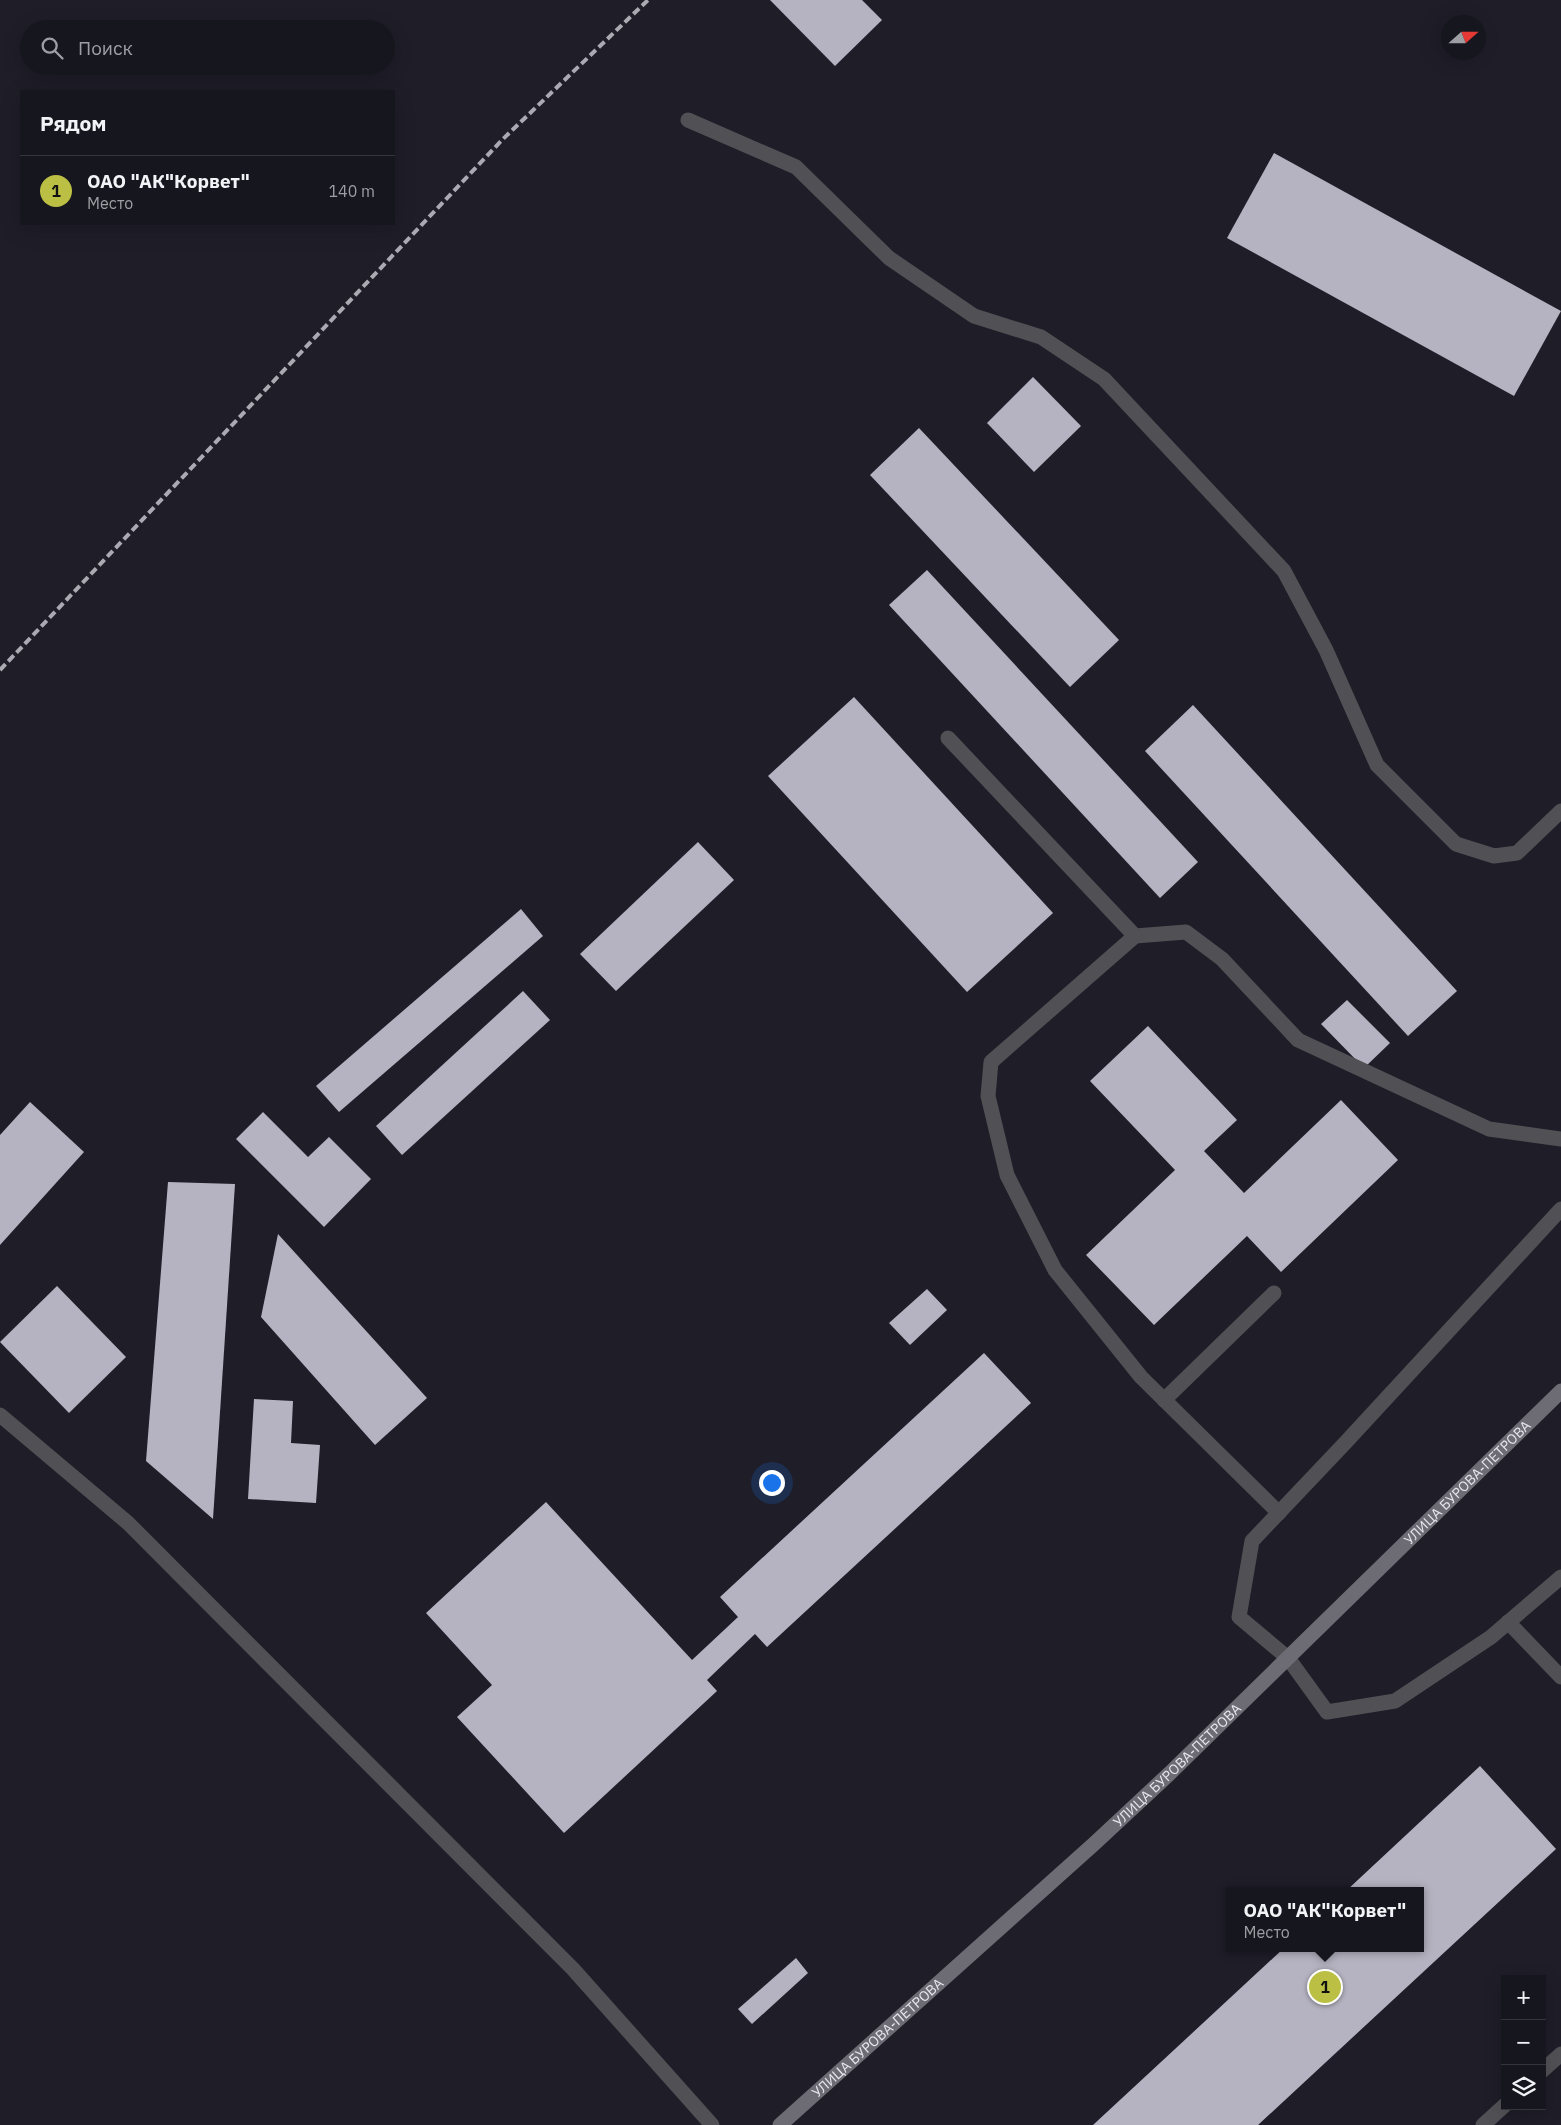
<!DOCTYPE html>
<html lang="ru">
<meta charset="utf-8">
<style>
:root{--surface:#16161e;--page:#1f1f27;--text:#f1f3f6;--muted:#9e9fa4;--line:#35353c;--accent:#bbc044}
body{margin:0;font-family:"IBM Plex Sans",sans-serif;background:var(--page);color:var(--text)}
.controls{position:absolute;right:15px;bottom:15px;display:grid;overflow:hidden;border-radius:0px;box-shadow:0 5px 20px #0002}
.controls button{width:45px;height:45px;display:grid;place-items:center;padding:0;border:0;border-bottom:1px solid var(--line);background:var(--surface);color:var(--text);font:25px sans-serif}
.compass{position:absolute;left:1441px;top:15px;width:45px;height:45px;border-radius:50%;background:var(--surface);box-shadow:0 5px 20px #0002;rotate:69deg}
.you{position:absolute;left:771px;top:1482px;width:18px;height:18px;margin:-12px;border:4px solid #fff;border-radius:50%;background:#1a73e8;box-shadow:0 0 0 8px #1a73e833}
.badge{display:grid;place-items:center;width:32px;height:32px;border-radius:50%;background:var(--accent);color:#111;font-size:16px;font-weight:700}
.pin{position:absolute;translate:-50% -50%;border:2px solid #fff;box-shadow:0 1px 5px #0006}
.popup{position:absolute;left:1226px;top:1887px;width:198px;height:65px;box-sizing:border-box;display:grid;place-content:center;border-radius:0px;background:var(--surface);filter:drop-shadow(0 1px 4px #0005);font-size:16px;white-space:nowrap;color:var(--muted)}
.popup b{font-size:19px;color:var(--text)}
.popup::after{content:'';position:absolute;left:50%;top:100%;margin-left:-10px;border:10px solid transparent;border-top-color:var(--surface)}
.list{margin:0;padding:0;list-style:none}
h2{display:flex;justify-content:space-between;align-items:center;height:65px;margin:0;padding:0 20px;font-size:21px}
h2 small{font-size:16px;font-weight:400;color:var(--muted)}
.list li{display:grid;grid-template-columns:32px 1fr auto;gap:15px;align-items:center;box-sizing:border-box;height:70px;padding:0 20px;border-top:1px solid var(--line)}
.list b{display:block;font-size:19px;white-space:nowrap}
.list p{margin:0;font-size:16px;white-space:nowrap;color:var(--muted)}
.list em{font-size:16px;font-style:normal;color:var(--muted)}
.icon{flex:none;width:28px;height:28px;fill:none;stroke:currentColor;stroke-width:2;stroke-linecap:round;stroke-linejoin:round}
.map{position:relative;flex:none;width:1561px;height:2125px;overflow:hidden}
.search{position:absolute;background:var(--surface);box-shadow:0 5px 20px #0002;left:20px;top:20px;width:375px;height:55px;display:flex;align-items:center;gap:12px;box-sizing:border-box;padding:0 18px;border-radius:28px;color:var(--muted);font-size:19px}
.panel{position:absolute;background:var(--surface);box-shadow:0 5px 20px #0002;left:20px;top:90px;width:375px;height:135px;border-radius:0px}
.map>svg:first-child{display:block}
</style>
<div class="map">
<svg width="1561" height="2125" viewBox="0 0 1561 2125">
<rect width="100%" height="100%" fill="#1e1d28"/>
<g fill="#b5b3c1">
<path d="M 770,0 L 862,0 L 882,20 L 835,66 Z"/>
<path d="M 1274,153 L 1561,311 L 1514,396 L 1227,238 Z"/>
<path d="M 1033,377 L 1081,426 L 1034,472 L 987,423 Z"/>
<path d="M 919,428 L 1119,640 L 1070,687 L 870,475 Z"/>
<path d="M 927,570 L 1198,862 L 1160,898 L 889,605 Z"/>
<path d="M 854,697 L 1053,913 L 967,992 L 768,776 Z"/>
<path d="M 1193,705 L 1457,991 L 1408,1036 L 1145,751 Z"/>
<path d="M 698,842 L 734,880 L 616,991 L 580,954 Z"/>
<path d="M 521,909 L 543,936 L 339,1112 L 316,1086 Z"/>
<path d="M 523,991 L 550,1020 L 402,1155 L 376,1126 Z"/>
<path d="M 1347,1000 L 1390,1043 L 1364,1068 L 1321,1024 Z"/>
<path d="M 1148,1026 L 1237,1120 L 1204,1151 L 1244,1193 L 1341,1100 L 1398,1160 L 1281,1272 L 1247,1236 L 1154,1325 L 1086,1255 L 1175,1170 L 1090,1081 Z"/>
<path d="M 30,1102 L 84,1152 L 0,1245 L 0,1135 Z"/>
<path d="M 263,1112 L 308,1157 L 329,1137 L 371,1179 L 324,1227 L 236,1139 Z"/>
<path d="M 168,1182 L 235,1184 L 213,1519 L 146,1461 Z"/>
<path d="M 278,1234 L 427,1398 L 375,1445 L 261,1317 Z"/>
<path d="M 57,1286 L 126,1357 L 69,1413 L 0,1342 Z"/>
<path d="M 927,1289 L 947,1310 L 910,1345 L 889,1323 Z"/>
<path d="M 984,1353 L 1031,1403 L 767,1647 L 755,1634 L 707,1680 L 717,1691 L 564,1833 L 457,1717 L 492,1685 L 426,1613 L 546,1502 L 692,1660 L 738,1617 L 720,1597 Z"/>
<path d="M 254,1399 L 293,1401 L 291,1443 L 320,1445 L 316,1503 L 248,1499 Z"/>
<path d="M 1480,1766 L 1556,1849 L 1258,2125 L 1093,2125 L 1284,1948 L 1420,1948 L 1420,1891 L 1346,1891 Z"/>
<path d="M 796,1958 L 808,1973 L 752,2024 L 738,2009 Z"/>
</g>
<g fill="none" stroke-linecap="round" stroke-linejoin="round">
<g stroke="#515055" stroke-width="15">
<path d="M 688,120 L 796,167 L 889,258 L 974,316 L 1041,337 L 1104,379 L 1284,571 L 1326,650 L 1377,765 L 1456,844 L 1494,856 L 1517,853 L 1561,811"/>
<path d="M 948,738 L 1135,936 L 1186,932 L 1222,959 L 1298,1040 L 1489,1129 L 1561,1139"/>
<path d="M 1135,936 L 991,1062 L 988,1096 L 1007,1175 L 1055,1270 L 1141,1377 L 1279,1513"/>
<path d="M 1561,1209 L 1346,1442 L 1252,1541 L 1239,1617 L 1288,1658 L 1327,1712 L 1395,1701 L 1491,1637 L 1561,1577"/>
<path d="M 1164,1400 L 1274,1293"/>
<path d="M 0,1415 L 128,1523 L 573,1969 L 712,2125"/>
<path d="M 1508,1622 L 1561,1677"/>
<path d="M 1542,2071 L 1561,2054"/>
<path d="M 1483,2125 L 1505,2105"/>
</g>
<path stroke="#6d6c75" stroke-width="15" id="s1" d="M 780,2125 L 1095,1843 L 1169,1774 L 1561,1391"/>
<path stroke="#abaab3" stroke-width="4" stroke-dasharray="8 4" stroke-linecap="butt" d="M 0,670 L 503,139 L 648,0"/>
</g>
<g text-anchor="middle" stroke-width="5" stroke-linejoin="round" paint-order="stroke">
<g font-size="14" fill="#e7e6ee" stroke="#08080c">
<text dy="5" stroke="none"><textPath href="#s1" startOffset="941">УЛИЦА БУРОВА-ПЕТРОВА</textPath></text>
<text dy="5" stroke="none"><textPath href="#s1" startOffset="536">УЛИЦА БУРОВА-ПЕТРОВА</textPath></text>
<text dy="5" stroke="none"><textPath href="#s1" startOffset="131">УЛИЦА БУРОВА-ПЕТРОВА</textPath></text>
</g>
</g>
</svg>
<div class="controls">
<button>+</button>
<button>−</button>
<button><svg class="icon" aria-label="layers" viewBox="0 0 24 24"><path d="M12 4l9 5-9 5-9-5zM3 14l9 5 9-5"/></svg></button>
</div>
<svg class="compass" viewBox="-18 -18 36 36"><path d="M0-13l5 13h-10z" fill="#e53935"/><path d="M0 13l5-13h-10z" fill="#9e9fa4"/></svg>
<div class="you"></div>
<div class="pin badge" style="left:1325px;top:1987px">1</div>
<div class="popup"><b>ОАО &quot;АК&quot;Корвет&quot;</b>Место</div>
<div class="search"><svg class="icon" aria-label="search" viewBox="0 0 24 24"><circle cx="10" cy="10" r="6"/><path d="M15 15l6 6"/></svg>Поиск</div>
<section class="panel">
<h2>Рядом<small></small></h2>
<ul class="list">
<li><span class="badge">1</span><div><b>ОАО &quot;АК&quot;Корвет&quot;</b><p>Место</p></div><em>140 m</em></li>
</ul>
</section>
</div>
